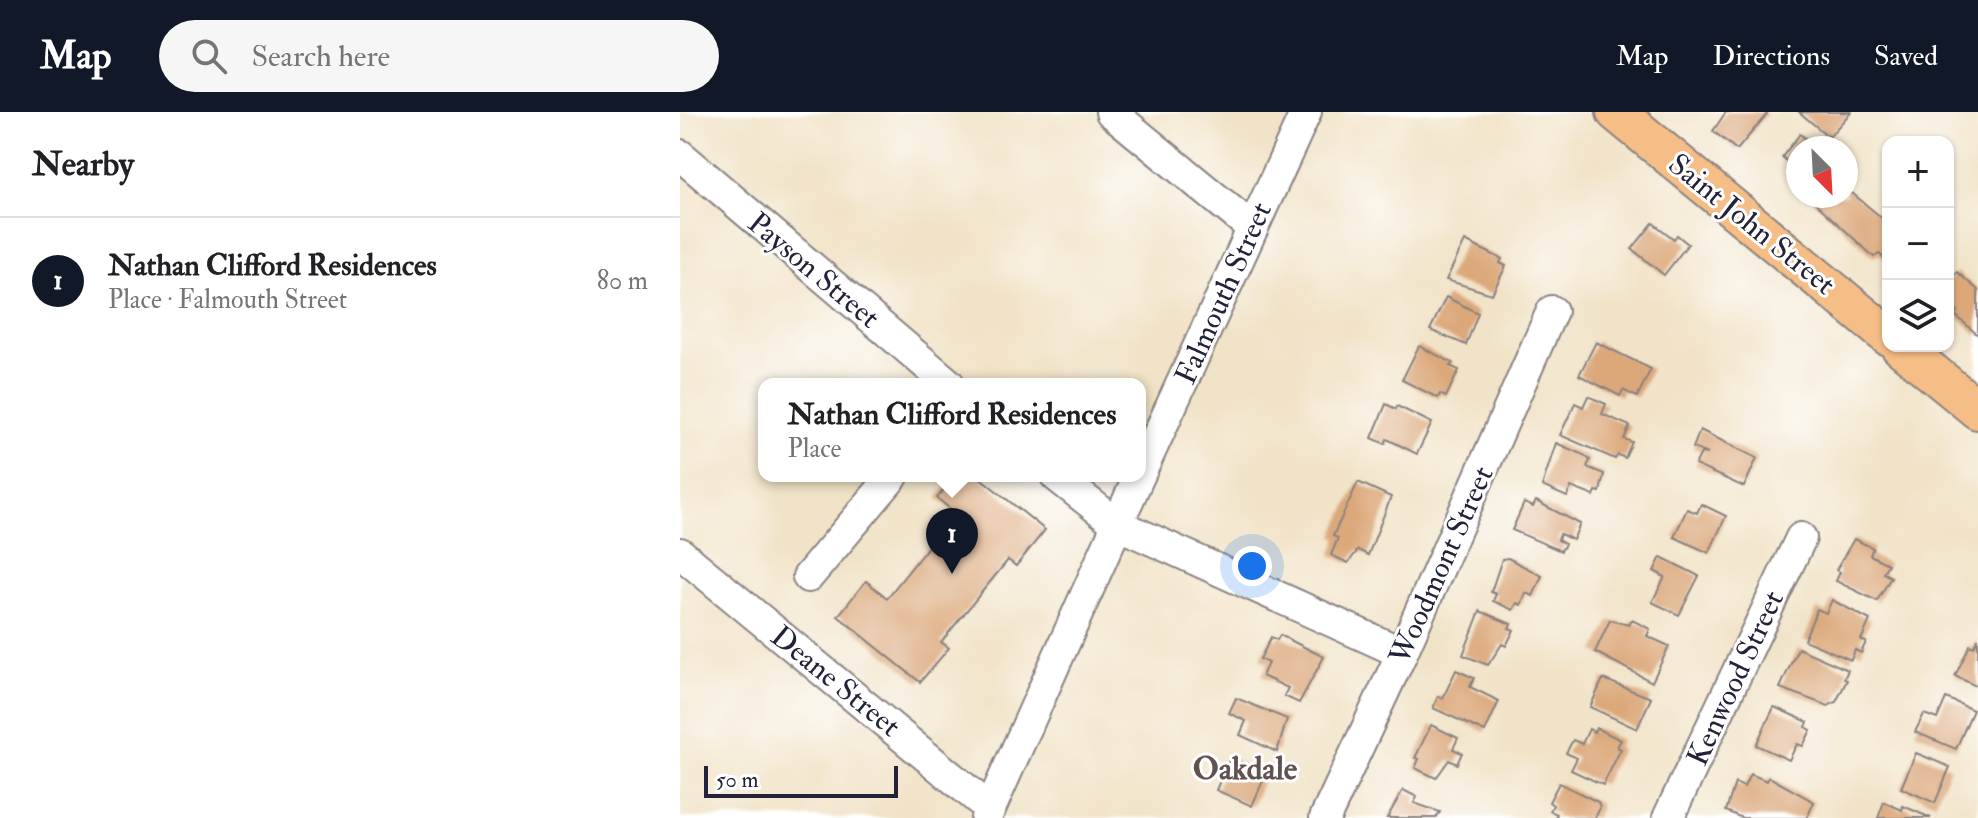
<!DOCTYPE html>
<meta charset="utf-8">
<style>
:root{--surface:#fff;--page:#f6f6f6;--text:#202124;--muted:#757577;--line:#e0e0e0;--accent:#111827}
body{margin:0;font-family:"IM FELL Double Pica",serif;background:var(--page);color:var(--text)}
.controls{position:absolute;right:24px;top:24px;display:grid;overflow:hidden;border-radius:16px;box-shadow:0 2px 6px #0004}
.controls button{width:72px;height:72px;display:grid;place-items:center;padding:0;border:0;border-bottom:2px solid var(--line);background:var(--surface);color:var(--text);font:40px sans-serif}
.compass{position:absolute;left:1106px;top:24px;width:72px;height:72px;border-radius:50%;background:var(--surface);box-shadow:0 2px 6px #0004;rotate:156deg}
.scale{position:absolute;left:24px;bottom:20px;width:194px;box-sizing:border-box;padding-left:8px;border:4px solid #22223b;border-top:0;font-size:22px;line-height:28px;white-space:nowrap;color:#22223b;-webkit-text-stroke:6px #fff;paint-order:stroke}
.you{position:absolute;left:572px;top:454px;width:28px;height:28px;margin:-20px;border:6px solid #fff;border-radius:50%;background:#1a73e8;box-shadow:0 0 0 12px #1a73e833}
.badge{display:grid;place-items:center;width:52px;height:52px;border-radius:50%;background:var(--accent);color:#fff;font-size:26px;font-weight:700}
.pin{position:absolute;translate:-50% -66px;filter:drop-shadow(0 2px 4px #0008)}
.pin::after{content:'';position:absolute;top:42px;width:28px;height:24px;background:inherit;clip-path:polygon(0 0,100% 0,50% 100%)}
.popup{position:absolute;left:78px;top:266px;width:388px;height:104px;box-sizing:border-box;display:grid;place-content:center;border-radius:16px;background:var(--surface);filter:drop-shadow(0 2px 6px #0005);font-size:26px;white-space:nowrap;color:var(--muted)}
.popup b{font-size:30px;color:var(--text)}
.popup::after{content:'';position:absolute;left:50%;top:100%;margin-left:-16px;border:16px solid transparent;border-top-color:var(--surface)}
.list{margin:0;padding:0;list-style:none}
h2{display:flex;justify-content:space-between;align-items:center;height:104px;margin:0;padding:0 32px;font-size:34px}
h2 small{font-size:26px;font-weight:400;color:var(--muted)}
.list li{display:grid;grid-template-columns:52px 1fr auto;gap:24px;align-items:center;box-sizing:border-box;height:128px;padding:0 32px;border-top:2px solid var(--line)}
.list b{display:block;font-size:30px;white-space:nowrap}
.list p{margin:0;font-size:26px;white-space:nowrap;color:var(--muted)}
.list em{font-size:26px;font-style:normal;color:var(--muted)}
.icon{flex:none;width:44px;height:44px;fill:none;stroke:currentColor;stroke-width:2;stroke-linecap:round;stroke-linejoin:round}
.map{position:relative;flex:none;width:1298px;height:706px;overflow:hidden}
header{display:flex;align-items:center;gap:48px;box-sizing:border-box;height:112px;padding:0 40px;background:var(--accent);color:#fff}
header strong{font-size:38px}
nav{display:flex;gap:44px;margin-inline-start:auto;font-size:28px}
.search{width:560px;height:72px;background:var(--page);display:flex;align-items:center;gap:20px;box-sizing:border-box;padding:0 28px;border-radius:44px;color:var(--muted);font-size:30px}
main{display:flex}
aside{flex:1;background:var(--surface)}
.map>svg:first-child{display:block}
</style>
<header>
<strong>Map</strong>
<div class="search"><svg class="icon" aria-label="search" viewBox="0 0 24 24"><circle cx="10" cy="10" r="6"/><path d="M15 15l6 6"/></svg>Search here</div>
<nav><a>Map</a><a>Directions</a><a>Saved</a></nav>
</header>
<main>
<aside>
<h2>Nearby<small></small></h2>
<ul class="list">
<li><span class="badge">1</span><div><b>Nathan Clifford Residences</b><p>Place · Falmouth Street</p></div><em>80 m</em></li>
</ul>
</aside>
<div class="map">
<svg width="1298" height="706" viewBox="0 0 1298 706">
<rect width="100%" height="100%" fill="#fff"/>
<filter id="ink" filterUnits="userSpaceOnUse"><feTurbulence type="fractalNoise" baseFrequency=".0125" numOctaves="2"/><feDisplacementMap in="SourceGraphic" scale="16" xChannelSelector="R" yChannelSelector="G"/><feConvolveMatrix kernelMatrix="1 2 1 2 8 2 1 2 1" color-interpolation-filters="sRGB"/></filter>
<filter id="wash" filterUnits="userSpaceOnUse"><feTurbulence type="fractalNoise" baseFrequency=".006" numOctaves="4" result="noise"/><feDisplacementMap in="SourceGraphic" scale="32" xChannelSelector="R" yChannelSelector="G"/><feGaussianBlur stdDeviation="1.8" result="paint"/><feColorMatrix in="noise" values="0 0 0 0 0 0 0 0 0 0 0 0 0 0 0 0 0 1.4 0 .05"/><feComposite in="paint" operator="in"/></filter>
<g filter="url(#wash)">
<rect width="100%" height="100%" fill="#f1e3c7"/>
<g id="blocks">
<g fill="#dca87a">
<path d="M 1046,0 L 1085,0 L 1087,2 L 1057,38 L 1033,19 Z"/>
<path d="M 1119,0 L 1171,0 L 1149,25 Z"/>
<path d="M 1120,22 L 1137,36 L 1118,36 L 1118,59 L 1102,45 Z"/>
<path d="M 1166,76 L 1208,111 L 1208,149 L 1199,142 L 1194,145 L 1132,88 L 1135,84 L 1166,84 Z"/>
<path d="M 973,111 L 994,127 L 997,123 L 1008,132 L 984,163 L 952,137 Z"/>
<path d="M 785,129 L 822,147 L 820,151 L 826,154 L 812,182 L 766,168 Z"/>
<path d="M 1277,160 L 1298,178 L 1298,223 L 1275,203 L 1278,199 L 1268,191 L 1268,171 Z"/>
<path d="M 766,185 L 798,201 L 786,233 L 750,218 Z"/>
<path d="M 916,230 L 971,257 L 957,285 L 943,278 L 940,284 L 899,263 Z"/>
<path d="M 739,234 L 773,251 L 770,254 L 779,258 L 766,285 L 760,282 L 758,286 L 722,268 Z"/>
<path d="M 908,284 L 926,292 L 922,302 L 950,314 L 944,327 L 952,330 L 945,346 L 938,343 L 935,347 L 880,323 L 895,291 L 903,295 Z"/>
<path d="M 706,292 L 716,297 L 717,294 L 752,311 L 737,342 L 707,327 L 705,332 L 692,326 Z"/>
<path d="M 1020,318 L 1077,346 L 1064,375 L 1015,353 L 1021,341 L 1028,342 L 1013,336 Z"/>
<path d="M 876,331 L 904,343 L 910,348 L 907,355 L 924,362 L 920,380 L 916,379 L 914,384 L 891,375 L 887,385 L 862,374 Z"/>
<path d="M 275,364 L 298,364 L 365,418 L 336,454 L 328,448 L 261,530 L 269,536 L 240,570 L 158,504 L 186,469 L 207,486 L 275,401 L 257,386 Z"/>
<path d="M 678,370 L 711,385 L 688,443 L 678,438 L 668,451 L 651,443 L 658,426 L 653,424 Z"/>
<path d="M 856,389 L 900,412 L 893,428 L 880,422 L 878,428 L 885,432 L 881,439 L 832,418 L 844,391 L 853,395 Z"/>
<path d="M 1021,392 L 1046,404 L 1029,441 L 994,425 L 1007,397 L 1017,401 Z"/>
<path d="M 1174,427 L 1193,436 L 1190,443 L 1208,452 L 1203,461 L 1211,465 L 1197,489 L 1156,469 L 1160,460 L 1156,458 Z"/>
<path d="M 981,445 L 1019,464 L 999,503 L 972,490 L 985,465 L 974,459 Z"/>
<path d="M 828,446 L 862,464 L 853,484 L 846,481 L 841,493 L 837,491 L 833,498 L 813,489 L 816,482 L 811,480 L 822,447 Z"/>
<path d="M 1152,488 L 1190,508 L 1181,528 L 1186,530 L 1181,541 L 1175,538 L 1171,548 L 1124,528 L 1137,497 L 1146,501 Z"/>
<path d="M 800,499 L 831,512 L 829,516 L 834,518 L 826,534 L 822,532 L 808,553 L 783,543 Z"/>
<path d="M 930,508 L 949,513 L 952,508 L 970,517 L 967,524 L 989,534 L 972,570 L 915,540 Z"/>
<path d="M 600,523 L 644,545 L 619,591 L 604,584 L 608,576 L 582,564 L 588,551 L 580,547 L 591,525 L 597,528 Z"/>
<path d="M 1298,526 L 1298,575 L 1275,564 L 1290,533 L 1294,535 Z"/>
<path d="M 1118,536 L 1168,558 L 1164,567 L 1167,568 L 1156,590 L 1148,594 L 1100,576 Z"/>
<path d="M 776,558 L 794,566 L 790,575 L 819,589 L 805,620 L 753,596 L 758,584 L 763,586 Z"/>
<path d="M 923,567 L 971,586 L 957,617 L 910,595 Z"/>
<path d="M 556,586 L 607,607 L 597,640 L 560,623 L 566,609 L 549,601 Z"/>
<path d="M 1266,586 L 1293,598 L 1276,637 L 1235,620 L 1244,602 L 1257,607 Z"/>
<path d="M 1094,595 L 1128,610 L 1126,615 L 1131,618 L 1123,634 L 1117,632 L 1109,648 L 1076,633 Z"/>
<path d="M 751,613 L 778,626 L 773,637 L 782,641 L 777,652 L 769,648 L 756,666 L 735,656 L 739,647 L 735,646 Z"/>
<path d="M 916,616 L 941,628 L 937,635 L 941,637 L 923,673 L 891,658 L 897,646 L 886,641 L 893,628 L 902,632 L 909,617 L 914,620 Z"/>
<path d="M 1236,641 L 1270,655 L 1255,691 L 1221,676 Z"/>
<path d="M 550,646 L 586,662 L 572,694 L 536,678 Z"/>
<path d="M 1070,662 L 1087,669 L 1089,665 L 1134,690 L 1127,706 L 1062,706 L 1046,699 L 1055,671 L 1064,675 Z"/>
<path d="M 879,671 L 918,690 L 920,696 L 915,706 L 875,706 L 877,702 L 870,699 L 873,693 L 869,690 Z"/>
<path d="M 723,678 L 737,685 L 734,691 L 760,700 L 756,706 L 707,706 Z"/>
<path d="M 1204,690 L 1222,698 L 1223,694 L 1251,706 L 1198,706 Z"/>
</g>
</g>
</g>
<g filter="url(#ink)">
<use href="#blocks" fill-opacity="0" stroke="#8a8281" stroke-width="2"/>
<g fill="none" stroke-linecap="round" stroke-linejoin="round">
<g stroke="#8a8281" stroke-width="34">
<g id="minor">
<path d="M 431,0 L 572,116"/>
<path d="M 0,43 L 269,272"/>
<path d="M 460,362 L 626,0"/>
<path d="M 376,364 L 437,412 L 722,541"/>
<path d="M 0,441 L 310,697"/>
<path d="M 128,465 L 213,364"/>
<path d="M 306,706 L 459,364"/>
<path d="M 645,706 L 722,541 L 872,199"/>
<path d="M 988,706 L 1121,426"/>
</g>
</g>
<g stroke="#8a8281" stroke-width="42">
<g id="major">
<path d="M 936,0 L 1208,224"/>
<path d="M 1220,234 L 1298,298"/>
</g>
</g>
<use href="#minor" stroke="#fff" stroke-width="30"/>
<use href="#major" stroke="#f6be87" stroke-width="38"/>
</g>
</g>
<g text-anchor="middle" stroke-width="6" stroke-linejoin="round" paint-order="stroke">
<g font-size="30" fill="#22223b" stroke="#fff">
<text transform="translate(1072 112) rotate(39)" y="10">Saint John Street</text>
<text transform="translate(134 158) rotate(40)" y="10">Payson Street</text>
<text transform="translate(543 181) rotate(-66)" y="10">Falmouth Street</text>
<text transform="translate(761 453) rotate(-66)" y="10">Woodmont Street</text>
<text transform="translate(1055 566) rotate(-65)" y="10">Kenwood Street</text>
<text transform="translate(156 569) rotate(39)" y="10">Deane Street</text>
</g>
<g font-size="32" font-weight="bold" fill="#635151" stroke="#fff">
<text x="565" y="667">Oakdale</text>
</g>
</g>
</svg>
<div class="controls">
<button>+</button>
<button>−</button>
<button><svg class="icon" aria-label="layers" viewBox="0 0 24 24"><path d="M12 4l9 5-9 5-9-5zM3 14l9 5 9-5"/></svg></button>
</div>
<svg class="compass" viewBox="-18 -18 36 36"><path d="M0-13l5 13h-10z" fill="#e53935"/><path d="M0 13l5-13h-10z" fill="#757577"/></svg>
<div class="scale">50 m</div>
<div class="you"></div>
<div class="pin badge" style="left:272px;top:462px">1</div>
<div class="popup"><b>Nathan Clifford Residences</b>Place</div>
</div>
</main>
